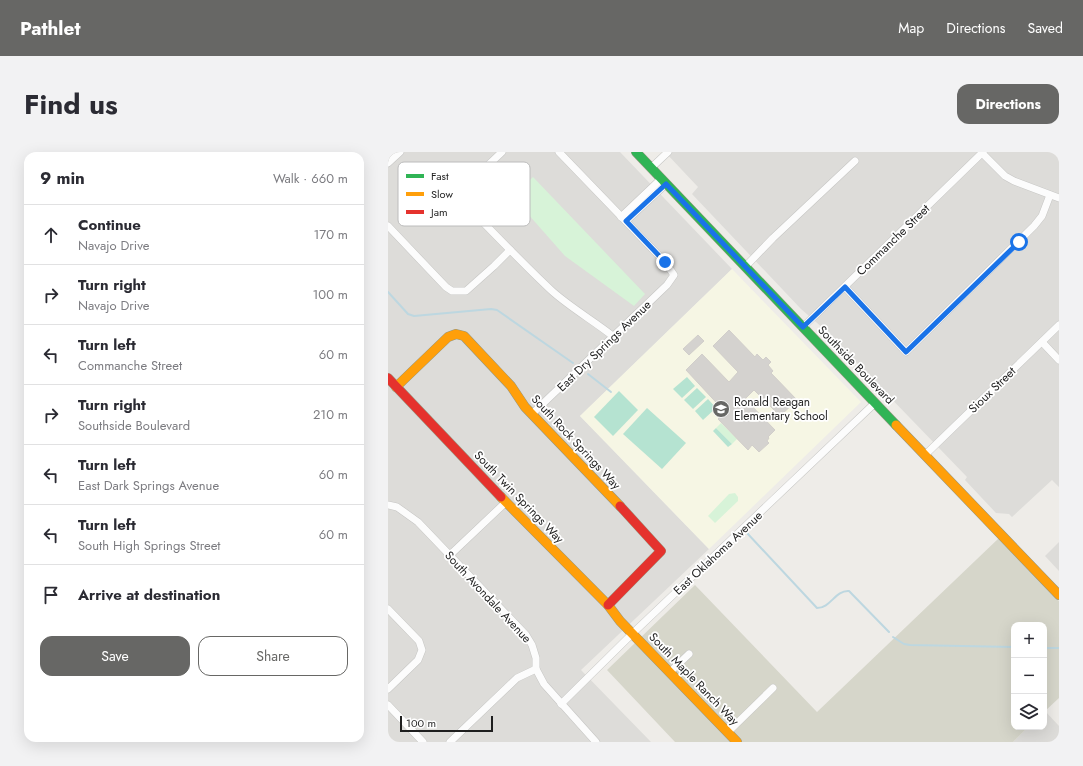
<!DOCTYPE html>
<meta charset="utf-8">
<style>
:root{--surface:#fff;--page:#f2f2f3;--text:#2b2b33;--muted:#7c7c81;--line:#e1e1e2;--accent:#676765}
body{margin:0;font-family:Jost,sans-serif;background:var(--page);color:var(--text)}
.controls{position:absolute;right:12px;bottom:12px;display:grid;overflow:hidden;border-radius:8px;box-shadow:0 4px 16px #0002}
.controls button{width:36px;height:36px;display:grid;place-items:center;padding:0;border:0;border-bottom:1px solid var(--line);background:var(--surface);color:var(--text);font:20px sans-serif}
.scale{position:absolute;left:12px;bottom:10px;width:93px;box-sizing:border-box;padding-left:4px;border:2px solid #1f1f1f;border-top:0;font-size:11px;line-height:14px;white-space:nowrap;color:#1f1f1f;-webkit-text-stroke:3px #fff;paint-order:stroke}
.stop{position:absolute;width:12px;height:12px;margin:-9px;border:3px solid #1a73e8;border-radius:50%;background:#fff}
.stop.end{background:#1a73e8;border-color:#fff;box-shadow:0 1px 4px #0008}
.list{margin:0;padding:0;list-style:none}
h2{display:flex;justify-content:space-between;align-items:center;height:52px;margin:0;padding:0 16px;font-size:17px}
h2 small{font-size:13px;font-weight:400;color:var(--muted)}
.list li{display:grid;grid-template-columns:26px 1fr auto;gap:12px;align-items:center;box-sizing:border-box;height:60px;padding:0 16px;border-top:1px solid var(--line)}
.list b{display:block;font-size:15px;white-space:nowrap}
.list p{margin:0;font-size:13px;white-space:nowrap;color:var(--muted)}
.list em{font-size:13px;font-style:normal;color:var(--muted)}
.actions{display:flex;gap:8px;padding:12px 16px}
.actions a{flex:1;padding:9px 0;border:1px solid var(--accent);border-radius:12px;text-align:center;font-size:14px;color:var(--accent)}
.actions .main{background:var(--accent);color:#fff}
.icon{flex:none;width:22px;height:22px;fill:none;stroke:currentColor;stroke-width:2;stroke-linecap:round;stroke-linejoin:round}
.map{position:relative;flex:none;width:671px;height:590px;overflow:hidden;border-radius:12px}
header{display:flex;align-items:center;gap:24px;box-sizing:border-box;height:56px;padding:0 20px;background:var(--accent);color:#fff}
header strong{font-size:19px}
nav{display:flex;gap:22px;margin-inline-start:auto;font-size:14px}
.intro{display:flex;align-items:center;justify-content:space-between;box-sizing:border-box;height:96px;padding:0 24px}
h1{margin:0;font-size:28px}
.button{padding:10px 18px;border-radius:12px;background:var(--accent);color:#fff;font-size:14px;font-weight:700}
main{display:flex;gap:24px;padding:0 24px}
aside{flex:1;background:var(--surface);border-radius:12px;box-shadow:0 4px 16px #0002}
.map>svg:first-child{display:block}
</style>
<header>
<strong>Pathlet</strong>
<nav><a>Map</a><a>Directions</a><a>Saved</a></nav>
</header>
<div class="intro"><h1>Find us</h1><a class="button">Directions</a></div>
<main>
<aside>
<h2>9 min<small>Walk · 660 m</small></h2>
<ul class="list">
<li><svg class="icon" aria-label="ahead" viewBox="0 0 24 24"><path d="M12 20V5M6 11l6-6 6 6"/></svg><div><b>Continue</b><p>Navajo Drive</p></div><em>170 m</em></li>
<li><svg class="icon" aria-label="right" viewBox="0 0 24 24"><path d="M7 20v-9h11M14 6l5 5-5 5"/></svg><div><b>Turn right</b><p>Navajo Drive</p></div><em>100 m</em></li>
<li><svg class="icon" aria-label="left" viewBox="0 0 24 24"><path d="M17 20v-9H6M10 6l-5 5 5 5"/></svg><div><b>Turn left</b><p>Commanche Street</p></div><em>60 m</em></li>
<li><svg class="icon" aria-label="right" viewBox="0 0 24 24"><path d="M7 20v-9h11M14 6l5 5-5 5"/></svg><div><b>Turn right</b><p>Southside Boulevard</p></div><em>210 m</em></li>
<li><svg class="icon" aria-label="left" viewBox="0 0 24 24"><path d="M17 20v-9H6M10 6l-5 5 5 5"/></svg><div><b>Turn left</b><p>East Dark Springs Avenue</p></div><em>60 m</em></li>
<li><svg class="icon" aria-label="left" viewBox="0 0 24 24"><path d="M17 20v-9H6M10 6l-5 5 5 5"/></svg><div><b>Turn left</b><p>South High Springs Street</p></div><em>60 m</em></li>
<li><svg class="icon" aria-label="arrive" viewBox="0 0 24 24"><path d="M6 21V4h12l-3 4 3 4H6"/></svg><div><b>Arrive at destination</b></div></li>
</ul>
<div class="actions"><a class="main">Save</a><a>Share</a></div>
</aside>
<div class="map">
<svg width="671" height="590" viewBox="0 0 671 590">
<rect width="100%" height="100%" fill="#eeece8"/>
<g fill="#dddcd9">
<path d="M 0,0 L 232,0 L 344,117 L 192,264 L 321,397 L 193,518 L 263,590 L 0,590 Z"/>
<path d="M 277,0 L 671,0 L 671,335 L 664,328 L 624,365 L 621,362 L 608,361 L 577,328 L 579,325 L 436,177 L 413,157 L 304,42 L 310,35 Z"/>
<path d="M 671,390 L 671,419 L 657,404 Z"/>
<path d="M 657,559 L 671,574 L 671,590 L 625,590 L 640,575 L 656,575 L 656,560 Z"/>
</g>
<path fill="#f6f6e4" d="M 344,117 L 473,250 L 321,397 L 192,264 Z"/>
<path fill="#d6d6ca" d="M 611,386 L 671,449 L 671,546 L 656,560 L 656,473 L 626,473 L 626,575 L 640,575 L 625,590 L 287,590 L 219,518 L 307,433 L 429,560 Z"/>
<g fill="#d7f3d8">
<path d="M 145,25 L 257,142 L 246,154 L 177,104 L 125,45 Z"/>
<path d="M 333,271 L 349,287 L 344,292 L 328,276 Z"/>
<path d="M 347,341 L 350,345 L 350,349 L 327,371 L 320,364 L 341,342 Z"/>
</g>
<g fill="#b5e3d1">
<path d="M 299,225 L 307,234 L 294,246 L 285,237 Z"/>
<path d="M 309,236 L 318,245 L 305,257 L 296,248 Z"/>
<path d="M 231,239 L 250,258 L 225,284 L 206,265 Z"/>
<path d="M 320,247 L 328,256 L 315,268 L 307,259 Z"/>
<path d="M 259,256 L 298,291 L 274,317 L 235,282 Z"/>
<path d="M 328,276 L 344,292 L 340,295 L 325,279 Z"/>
</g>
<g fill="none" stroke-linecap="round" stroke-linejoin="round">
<g stroke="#bdd7e0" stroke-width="2">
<path d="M 0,140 L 20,162 L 26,164 L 103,157 L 109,158 L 185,211"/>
<path d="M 200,222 L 223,240"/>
<path d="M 359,381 L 429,456 C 443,456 447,438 461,439 L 501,480"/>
<path d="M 505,485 L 516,492 L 522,493 L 626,495"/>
<path d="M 656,496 L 671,496"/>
</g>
</g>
<g fill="#d4d2cf" stroke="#d1ceca">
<path d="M 341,178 L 367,205 L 369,202 L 375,208 L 378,205 L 383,210 L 380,213 L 385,219 L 383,221 L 409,248 L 392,264 L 366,238 L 357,247 L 387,278 L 380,285 L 381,286 L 379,289 L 381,291 L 371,300 L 364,293 L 360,298 L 330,267 L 337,260 L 298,218 L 314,202 L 341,230 L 350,220 L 325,194 Z"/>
<path d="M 310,183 L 316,189 L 301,203 L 295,197 Z"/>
</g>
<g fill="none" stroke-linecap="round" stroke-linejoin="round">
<g stroke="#c6c6c4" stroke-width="8">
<g id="street">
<path d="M 114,0 L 77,35 L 74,45 L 77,52 C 106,81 134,111 164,139 C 183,156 206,169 226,185"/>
<path d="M 594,1 L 617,24 L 626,29 L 671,46"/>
<path d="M 0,11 L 12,0"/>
<path d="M 263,16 L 280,0"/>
<path d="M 233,65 L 273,27"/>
<path d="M 238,69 L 278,32"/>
<path d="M 0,74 L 58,135 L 64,139 L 78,139 L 106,114 L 122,98"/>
<path d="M 357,115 L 385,86 L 467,9"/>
<path d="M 457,135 L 518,200 L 646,74 L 654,64 L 662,43"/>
<path d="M 415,175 L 595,0"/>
<path d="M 654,190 L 671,208"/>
<path d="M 144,262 L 279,133 L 286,123 L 277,110 L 171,0"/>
<path d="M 537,303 L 671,173"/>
<path d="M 0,353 L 9,355 L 30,370 L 138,483 L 144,493 L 148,506 L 148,517 L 156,532 L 208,590"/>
<path d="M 62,403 L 118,350"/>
<path d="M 0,457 L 31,489 L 34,498 L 30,508 L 0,537"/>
<path d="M 282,520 L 301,502"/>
<path d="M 173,552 L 245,481 L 487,251"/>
<path d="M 0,553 L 35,590"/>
<path d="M 340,580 L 385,536"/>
<path d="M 62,590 L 129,526 L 148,517"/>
</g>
</g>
<g stroke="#959780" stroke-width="10">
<path id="fast" d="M 248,0 L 508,273"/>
</g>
<g stroke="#959780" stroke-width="10">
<g id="slow">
<path d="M 8,235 L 60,185 L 68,182 L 76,184 L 123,234 L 137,255 L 232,354"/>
<path d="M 508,273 L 671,443"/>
<path d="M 113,345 L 220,453 L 232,469 L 349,590"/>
</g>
</g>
<g stroke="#959780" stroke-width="10">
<g id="jam">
<path d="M 0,226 L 113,345"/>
<path d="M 220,453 L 273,399 L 232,354"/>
</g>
</g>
<use href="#street" stroke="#fcfcfc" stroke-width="7"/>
<use href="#fast" stroke="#30b455" stroke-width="9"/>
<use href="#slow" stroke="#ff9f0a" stroke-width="9"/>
<use href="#jam" stroke="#e5322d" stroke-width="9"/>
</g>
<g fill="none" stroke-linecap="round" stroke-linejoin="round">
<path stroke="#1a73e8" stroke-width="5" d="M 277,110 L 238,69 L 278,32 L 415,175 L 457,135 L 518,200 L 631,90"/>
</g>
<defs>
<g id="school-disc" transform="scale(0.9)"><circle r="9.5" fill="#676765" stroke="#fff"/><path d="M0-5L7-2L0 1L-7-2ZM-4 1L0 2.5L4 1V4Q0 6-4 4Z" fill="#fff"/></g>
</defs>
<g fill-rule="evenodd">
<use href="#school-disc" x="333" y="257"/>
</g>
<g text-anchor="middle" stroke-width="3.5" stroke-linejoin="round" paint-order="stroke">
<g font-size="12" fill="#1f1f1f" stroke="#fff">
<text transform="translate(505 88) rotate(-44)" y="4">Commanche Street</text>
<text transform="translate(216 194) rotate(-44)" y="4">East Dry Springs Avenue</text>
<text transform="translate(468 213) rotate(46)" y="4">Southside Boulevard</text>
<text transform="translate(604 238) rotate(-44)" y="4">Sioux Street</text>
<text transform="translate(188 290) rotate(47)" y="4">South Rock Springs Way</text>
<text transform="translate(131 345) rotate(46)" y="4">South Twin Springs Way</text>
<text transform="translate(330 401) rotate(-43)" y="4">East Oklahoma Avenue</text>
<text transform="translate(100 445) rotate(47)" y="4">South Avondale Avenue</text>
<text transform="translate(306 527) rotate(46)" y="4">South Maple Ranch Way</text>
</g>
<g font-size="12" fill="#1f1f1f" stroke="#fff" text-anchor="start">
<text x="346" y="254">Ronald Reagan<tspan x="346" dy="14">Elementary School</tspan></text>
</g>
</g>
<rect x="10" y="10" width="132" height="64" rx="6" fill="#fff" stroke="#bcbcbc" stroke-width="1"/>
<rect x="18" y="22" width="18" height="4" fill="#30b455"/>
<rect x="18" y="40" width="18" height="4" fill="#ff9f0a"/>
<rect x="18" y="58" width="18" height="4" fill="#e5322d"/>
<g font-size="11" fill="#1f1f1f">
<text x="43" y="28">Fast</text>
<text x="43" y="46">Slow</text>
<text x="43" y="64">Jam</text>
</g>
</svg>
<div class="controls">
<button>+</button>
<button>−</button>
<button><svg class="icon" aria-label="layers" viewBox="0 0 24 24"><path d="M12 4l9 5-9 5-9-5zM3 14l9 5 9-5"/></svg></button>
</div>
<div class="scale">100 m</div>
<div class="stop" style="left:631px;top:90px"></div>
<div class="stop end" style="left:277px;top:110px"></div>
</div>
</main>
